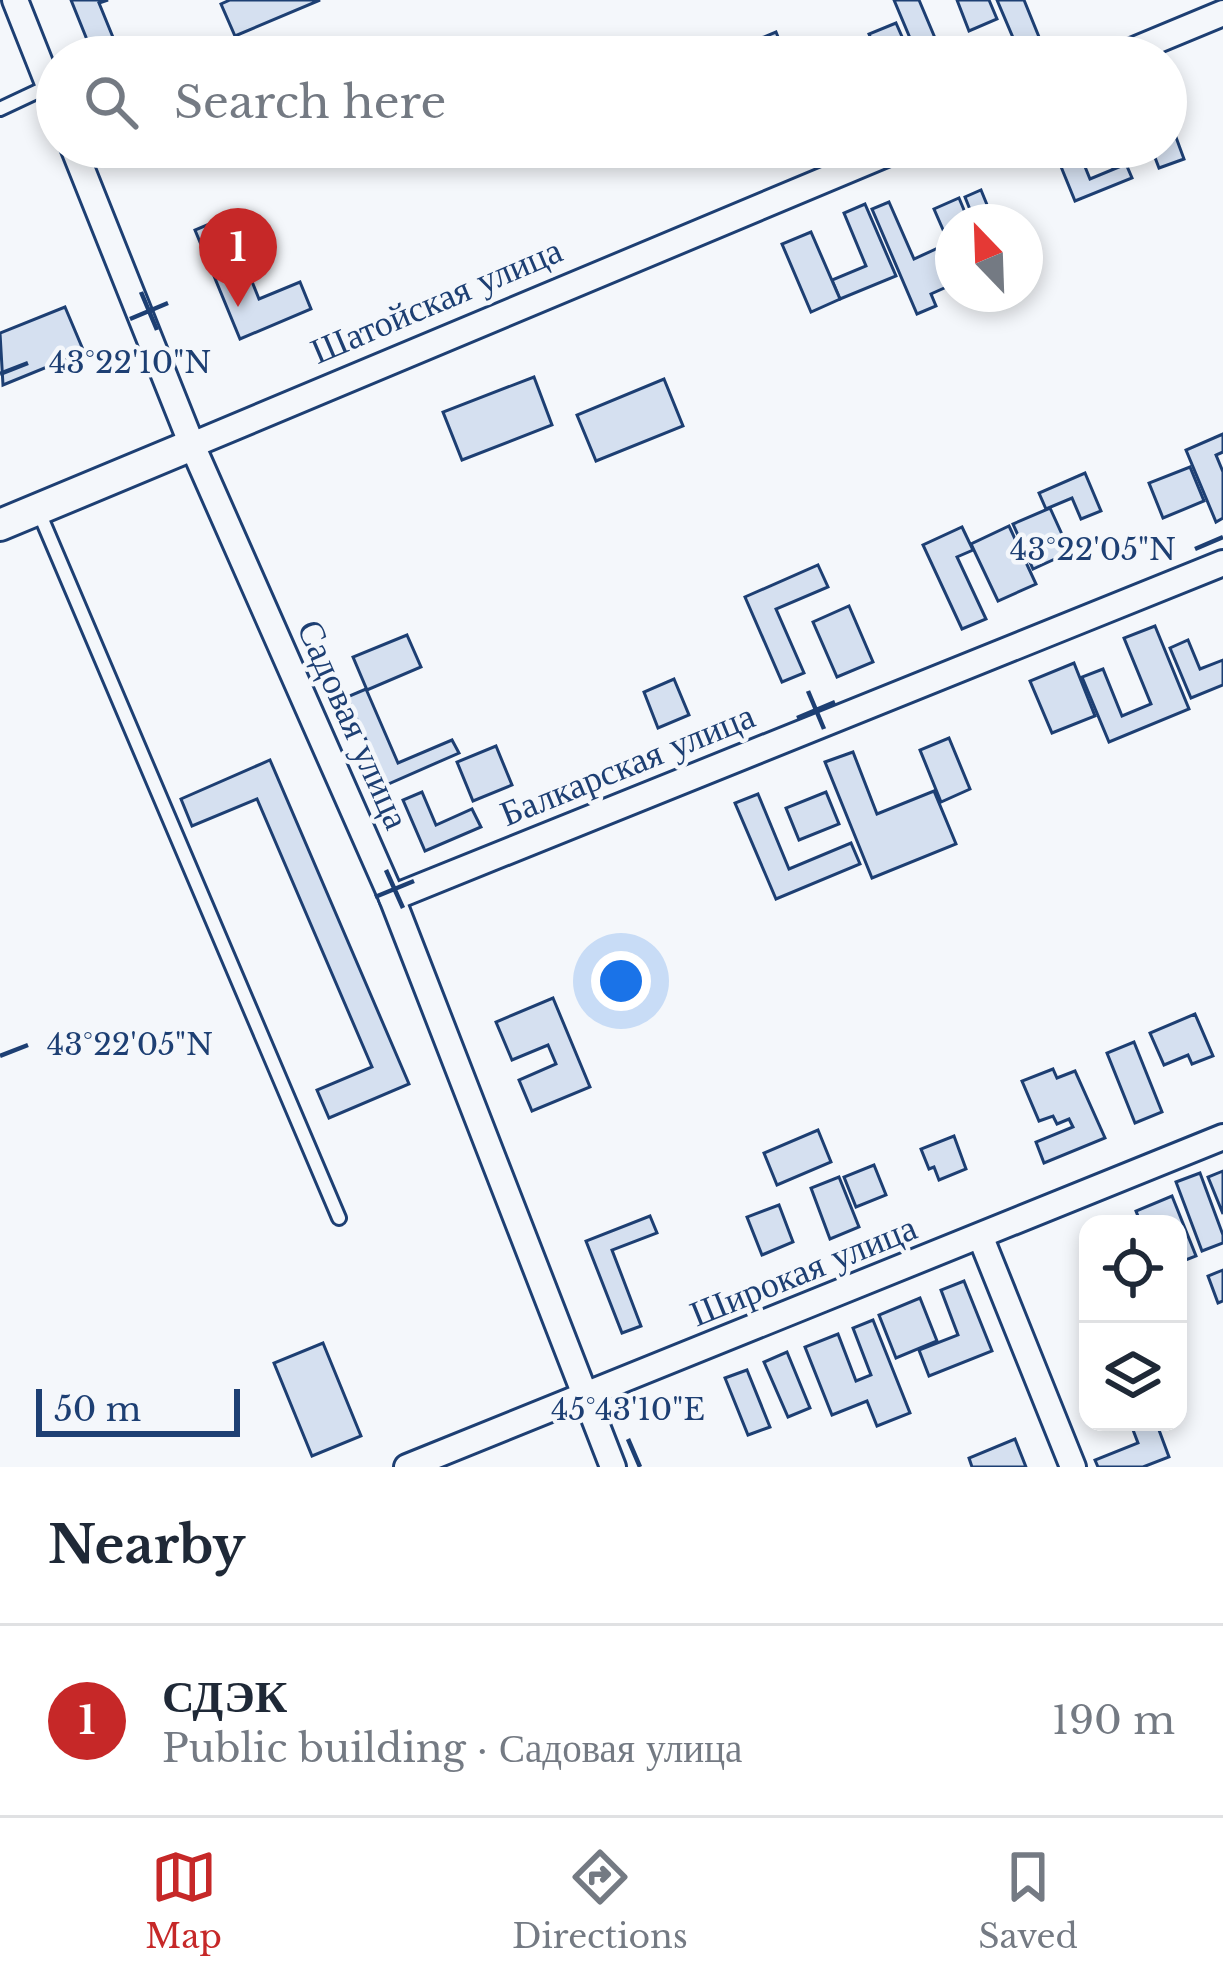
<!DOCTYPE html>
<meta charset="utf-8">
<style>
:root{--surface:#fff;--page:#f6f6f7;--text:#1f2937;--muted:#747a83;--line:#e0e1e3;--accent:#c62828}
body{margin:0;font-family:"Libre Baskerville",serif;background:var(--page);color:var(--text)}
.controls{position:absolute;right:36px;bottom:36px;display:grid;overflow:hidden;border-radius:24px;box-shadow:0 6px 18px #0003}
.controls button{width:108px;height:108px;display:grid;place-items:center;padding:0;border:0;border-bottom:3px solid var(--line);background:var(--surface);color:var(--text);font:60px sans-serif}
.compass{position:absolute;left:935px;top:204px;width:108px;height:108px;border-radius:50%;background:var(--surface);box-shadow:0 6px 18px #0003;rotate:337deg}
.scale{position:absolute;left:36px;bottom:30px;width:204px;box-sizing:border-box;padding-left:12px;border:6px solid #1d3f73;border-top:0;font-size:33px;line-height:42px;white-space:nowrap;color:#1d3f73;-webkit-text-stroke:9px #f4f7fb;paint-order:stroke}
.you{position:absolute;left:621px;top:981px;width:42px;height:42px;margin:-30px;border:9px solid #fff;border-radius:50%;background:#1a73e8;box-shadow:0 0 0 18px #1a73e833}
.badge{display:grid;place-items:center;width:78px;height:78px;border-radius:50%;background:var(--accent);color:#fff;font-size:39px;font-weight:700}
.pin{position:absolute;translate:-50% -99px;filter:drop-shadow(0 3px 6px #0008)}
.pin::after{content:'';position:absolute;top:63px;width:42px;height:36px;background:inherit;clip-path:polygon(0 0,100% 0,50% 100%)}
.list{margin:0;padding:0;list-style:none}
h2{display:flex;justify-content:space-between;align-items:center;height:156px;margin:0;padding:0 48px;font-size:51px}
h2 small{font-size:39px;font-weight:400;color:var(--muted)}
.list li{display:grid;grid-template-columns:78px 1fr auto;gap:36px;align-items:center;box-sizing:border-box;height:192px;padding:0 48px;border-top:3px solid var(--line)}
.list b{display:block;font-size:45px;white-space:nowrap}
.list p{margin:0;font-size:39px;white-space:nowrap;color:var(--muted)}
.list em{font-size:39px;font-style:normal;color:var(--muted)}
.icon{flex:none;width:66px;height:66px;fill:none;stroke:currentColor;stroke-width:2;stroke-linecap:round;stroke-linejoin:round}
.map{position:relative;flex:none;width:1223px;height:1467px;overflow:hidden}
.search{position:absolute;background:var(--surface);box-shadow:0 6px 18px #0003;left:36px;right:36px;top:36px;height:132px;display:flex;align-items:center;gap:30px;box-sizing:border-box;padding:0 42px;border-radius:66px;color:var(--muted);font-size:45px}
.sheet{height:348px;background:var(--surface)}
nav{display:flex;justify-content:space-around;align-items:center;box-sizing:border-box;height:168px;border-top:3px solid var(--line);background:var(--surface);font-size:33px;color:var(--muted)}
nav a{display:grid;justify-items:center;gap:6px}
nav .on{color:var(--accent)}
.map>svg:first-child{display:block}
</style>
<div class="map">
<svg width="1223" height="1467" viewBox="0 0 1223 1467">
<rect width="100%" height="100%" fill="#f4f7fb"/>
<g fill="#d5e0f0" stroke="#1d3f73" stroke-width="3">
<path d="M 71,0 L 108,0 L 99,3 L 121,57 L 94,57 Z"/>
<path d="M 230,0 L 320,0 L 235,36 L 221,4 Z"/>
<path d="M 894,0 L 919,0 L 943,57 L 918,57 Z"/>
<path d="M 957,0 L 989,0 L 997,19 L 969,31 Z"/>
<path d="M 997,0 L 1024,0 L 1039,37 L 1017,47 Z"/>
<path d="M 896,23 L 910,55 L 879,57 L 869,34 Z"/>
<path d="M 776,32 L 786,57 L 727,57 L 725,53 Z"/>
<path d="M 1166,110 L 1184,159 L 1159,168 L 1151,147 L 1166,147 Z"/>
<path d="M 1053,147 L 1077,147 L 1090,179 L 1126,164 L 1132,178 L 1075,201 Z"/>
<path d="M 1104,147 L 1140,147 L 1144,156 L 1113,168 Z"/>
<path d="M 981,190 L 992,217 L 975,222 L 965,197 Z"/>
<path d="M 959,198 L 969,222 L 953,222 L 953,239 L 948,241 L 934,209 Z"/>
<path d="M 889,202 L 914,259 L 949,243 L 953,254 L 953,284 L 931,294 L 936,306 L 917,314 L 872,209 Z"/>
<path d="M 865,204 L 896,276 L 840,299 L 832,280 L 866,266 L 844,213 Z"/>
<path d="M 226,217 L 259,299 L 300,282 L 311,309 L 240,339 L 195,230 Z"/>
<path d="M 811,232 L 840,299 L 811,312 L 782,244 Z"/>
<path d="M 65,307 L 84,352 L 3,385 L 0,333 Z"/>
<path d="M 534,377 L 552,425 L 462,460 L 443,412 Z"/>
<path d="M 664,379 L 683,426 L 596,461 L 577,415 Z"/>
<path d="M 1223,434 L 1223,452 L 1216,455 L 1223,472 L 1223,518 L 1216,522 L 1186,450 Z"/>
<path d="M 1190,467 L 1204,501 L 1163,518 L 1149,483 Z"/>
<path d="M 1085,473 L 1101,511 L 1081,519 L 1072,498 L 1046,509 L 1039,493 Z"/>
<path d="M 1050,508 L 1070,552 L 1033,569 L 1013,524 Z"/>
<path d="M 1009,526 L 1036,584 L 998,601 L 971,544 Z"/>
<path d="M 962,527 L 973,550 L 957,557 L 986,619 L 962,629 L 923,545 Z"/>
<path d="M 818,565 L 828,587 L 776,609 L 804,673 L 782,682 L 745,597 Z"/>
<path d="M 849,606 L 873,662 L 837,677 L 813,622 Z"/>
<path d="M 1155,626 L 1189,709 L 1109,742 L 1082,677 L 1103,669 L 1122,716 L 1151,704 L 1124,638 Z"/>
<path d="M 407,635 L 421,667 L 367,690 L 353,657 Z"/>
<path d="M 1188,640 L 1200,669 L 1223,660 L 1223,685 L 1191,698 L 1170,648 Z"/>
<path d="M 1074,663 L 1095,716 L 1052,733 L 1030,681 Z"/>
<path d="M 674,679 L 689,715 L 658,728 L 644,692 Z"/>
<path d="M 366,689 L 398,763 L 452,740 L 459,753 L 386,785 L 347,697 Z"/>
<path d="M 949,738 L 970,789 L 941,802 L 920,750 Z"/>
<path d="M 496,746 L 512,785 L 473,801 L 457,762 Z"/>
<path d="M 853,752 L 877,814 L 934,791 L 956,844 L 872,878 L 825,762 Z"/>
<path d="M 270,760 L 409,1084 L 329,1118 L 317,1090 L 372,1067 L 257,799 L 192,826 L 181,799 Z"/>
<path d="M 422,792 L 436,825 L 472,809 L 481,827 L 425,851 L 403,800 Z"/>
<path d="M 826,792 L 839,824 L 799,840 L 786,808 Z"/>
<path d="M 758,794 L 789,869 L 851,843 L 860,864 L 776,899 L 735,803 Z"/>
<path d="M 553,998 L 590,1087 L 532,1111 L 519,1080 L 556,1064 L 548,1045 L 512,1060 L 496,1022 Z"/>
<path d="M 1195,1014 L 1213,1056 L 1192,1064 L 1188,1055 L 1164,1065 L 1150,1033 Z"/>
<path d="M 1134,1042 L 1162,1112 L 1135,1123 L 1107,1053 Z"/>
<path d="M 1053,1069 L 1057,1078 L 1075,1071 L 1105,1138 L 1044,1163 L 1036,1142 L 1073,1127 L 1069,1119 L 1057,1124 L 1053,1116 L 1039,1121 L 1022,1081 Z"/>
<path d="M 818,1130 L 831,1162 L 777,1185 L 764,1153 Z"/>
<path d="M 954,1136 L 966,1169 L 939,1180 L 934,1167 L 929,1169 L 921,1149 Z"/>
<path d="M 874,1165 L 886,1195 L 856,1207 L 844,1177 Z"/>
<path d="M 1223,1171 L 1223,1214 L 1208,1177 Z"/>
<path d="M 1200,1173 L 1223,1235 L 1223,1243 L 1202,1251 L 1176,1182 Z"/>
<path d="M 839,1177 L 859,1227 L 830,1239 L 811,1188 Z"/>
<path d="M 1172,1196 L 1196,1256 L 1178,1263 L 1178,1224 L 1141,1224 L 1136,1211 Z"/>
<path d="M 779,1205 L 793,1242 L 762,1255 L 747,1217 Z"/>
<path d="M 650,1216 L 657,1233 L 612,1250 L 641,1326 L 622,1333 L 586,1241 Z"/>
<path d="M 1223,1270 L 1223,1301 L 1218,1303 L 1208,1276 Z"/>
<path d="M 964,1281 L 992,1351 L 929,1376 L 919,1350 L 958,1335 L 941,1290 Z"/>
<path d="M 920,1298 L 937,1341 L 896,1358 L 879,1315 Z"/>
<path d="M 873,1320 L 910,1413 L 877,1426 L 867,1401 L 832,1415 L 805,1347 L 838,1334 L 856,1381 L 871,1375 L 853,1328 Z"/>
<path d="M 323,1343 L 361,1436 L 312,1456 L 274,1363 Z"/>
<path d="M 787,1352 L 810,1408 L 788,1417 L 764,1362 Z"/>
<path d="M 747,1370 L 770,1427 L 748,1435 L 725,1378 Z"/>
<path d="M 1130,1422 L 1156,1422 L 1169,1457 L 1143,1467 L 1098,1467 L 1095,1460 L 1138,1443 Z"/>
<path d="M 1015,1439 L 1026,1467 L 972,1467 L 969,1458 Z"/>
</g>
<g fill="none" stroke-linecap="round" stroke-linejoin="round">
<g stroke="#1d3f73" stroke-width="18">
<g id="service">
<path d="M 0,109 L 49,86"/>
<path d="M 38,510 L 339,1218"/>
</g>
</g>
<g stroke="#1d3f73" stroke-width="30">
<g id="minor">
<path d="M 15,0 L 57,106"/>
<path d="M 1117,57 L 1223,13"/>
<path d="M 73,147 L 192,445 L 392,898 L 613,1467"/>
<path d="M 192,445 L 903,147"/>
<path d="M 392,898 L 1223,563"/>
<path d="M 981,1238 L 1073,1467"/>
<path d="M 407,1467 L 1223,1137"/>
</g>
</g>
<g stroke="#1d3f73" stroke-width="36">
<path id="tertiary" d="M 0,525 L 192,445"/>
</g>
<use href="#service" stroke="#f4f7fb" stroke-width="12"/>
<use href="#minor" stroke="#f4f7fb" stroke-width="24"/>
<use href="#tertiary" stroke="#f4f7fb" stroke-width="30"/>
</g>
<path fill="none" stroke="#1d3f73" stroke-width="4.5" d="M 141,292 L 157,330M 130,319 L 168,303M 0,374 L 28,363M 1195,549 L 1223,537M 808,691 L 824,729M 797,718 L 835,702M 386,870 L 403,908M 375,897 L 414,881M 0,1056 L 28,1045M 628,1439 L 640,1467"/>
<g text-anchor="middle" stroke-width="9" stroke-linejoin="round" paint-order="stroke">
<g font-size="36" fill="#1d3f73" stroke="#f4f7fb">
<text transform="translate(436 300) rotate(-23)" y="13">Шатойская улица</text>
<text transform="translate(354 724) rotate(66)" y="13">Садовая улица</text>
<text transform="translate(627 764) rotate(-22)" y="13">Балкарская улица</text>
<text transform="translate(803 1270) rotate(-22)" y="13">Широкая улица</text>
</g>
</g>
<g font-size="30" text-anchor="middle" fill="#1d3f73" stroke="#f4f7fb" stroke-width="9" stroke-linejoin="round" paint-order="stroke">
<text x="130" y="373">43°22'10"N</text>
<text x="1093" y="560">43°22'05"N</text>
<text x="130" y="1055">43°22'05"N</text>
<text x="628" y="1420">45°43'10"E</text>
</g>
</svg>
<div class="controls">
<button><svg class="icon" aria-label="locate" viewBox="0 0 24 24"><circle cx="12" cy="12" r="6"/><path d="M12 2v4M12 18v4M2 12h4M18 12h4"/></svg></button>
<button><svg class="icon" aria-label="layers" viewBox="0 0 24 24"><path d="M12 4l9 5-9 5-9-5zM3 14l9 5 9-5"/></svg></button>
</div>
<svg class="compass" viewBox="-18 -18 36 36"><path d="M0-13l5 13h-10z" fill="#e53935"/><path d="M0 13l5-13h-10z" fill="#747a83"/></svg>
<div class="scale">50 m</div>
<div class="you"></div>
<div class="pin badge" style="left:238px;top:307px">1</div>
<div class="search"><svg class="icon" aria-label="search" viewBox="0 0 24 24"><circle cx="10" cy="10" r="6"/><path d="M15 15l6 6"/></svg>Search here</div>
</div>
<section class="sheet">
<h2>Nearby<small></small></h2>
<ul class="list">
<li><span class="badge">1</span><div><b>СДЭК</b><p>Public building · Садовая улица</p></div><em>190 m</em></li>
</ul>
</section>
<nav>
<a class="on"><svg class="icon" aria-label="map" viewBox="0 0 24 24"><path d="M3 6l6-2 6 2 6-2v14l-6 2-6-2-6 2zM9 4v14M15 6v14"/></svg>Map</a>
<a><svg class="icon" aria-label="directions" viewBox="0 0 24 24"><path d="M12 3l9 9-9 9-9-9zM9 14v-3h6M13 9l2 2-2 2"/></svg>Directions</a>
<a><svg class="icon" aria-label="saved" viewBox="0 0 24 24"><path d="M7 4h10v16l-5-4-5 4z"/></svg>Saved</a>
</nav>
